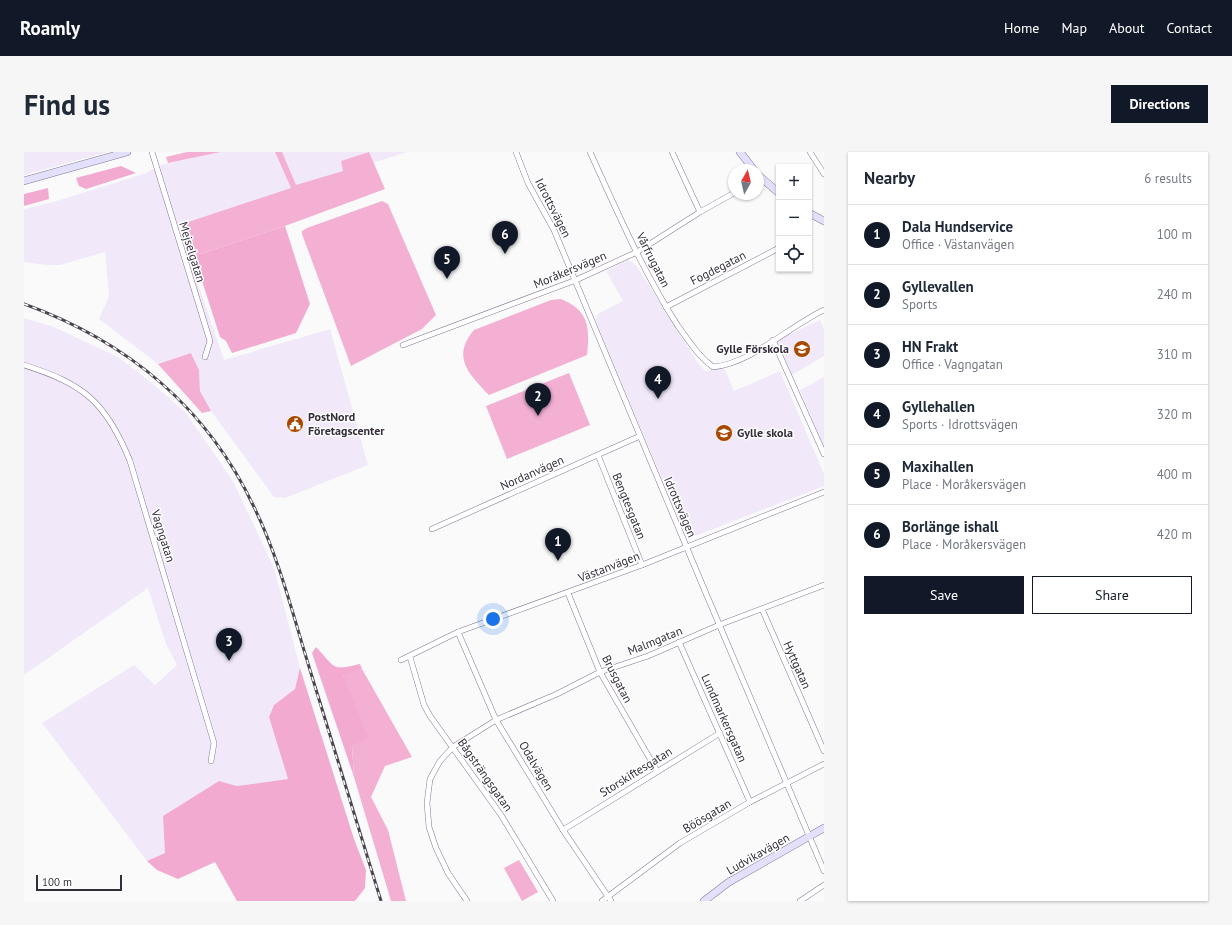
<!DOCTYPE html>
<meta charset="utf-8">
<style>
:root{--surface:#fff;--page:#f6f6f7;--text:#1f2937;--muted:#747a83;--line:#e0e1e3;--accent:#111827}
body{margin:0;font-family:"PT Sans",sans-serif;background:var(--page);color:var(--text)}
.controls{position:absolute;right:12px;top:12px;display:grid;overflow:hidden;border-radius:0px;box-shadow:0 1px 3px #0004}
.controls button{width:36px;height:36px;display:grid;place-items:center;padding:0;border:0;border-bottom:1px solid var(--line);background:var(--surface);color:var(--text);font:20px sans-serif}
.compass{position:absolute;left:704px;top:12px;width:36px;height:36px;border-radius:50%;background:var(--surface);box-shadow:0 1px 3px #0004;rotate:8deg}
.scale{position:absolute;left:12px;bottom:10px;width:86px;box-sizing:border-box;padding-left:4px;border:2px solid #342e3b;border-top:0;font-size:11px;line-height:14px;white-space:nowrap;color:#342e3b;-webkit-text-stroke:3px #fff;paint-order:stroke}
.you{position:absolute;left:469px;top:467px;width:14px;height:14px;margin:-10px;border:3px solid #fff;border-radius:50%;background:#1a73e8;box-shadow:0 0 0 6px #1a73e833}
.badge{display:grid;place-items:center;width:26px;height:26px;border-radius:50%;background:var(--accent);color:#fff;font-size:13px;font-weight:700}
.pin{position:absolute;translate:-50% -33px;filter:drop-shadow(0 1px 2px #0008)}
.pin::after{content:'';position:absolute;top:21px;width:14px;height:12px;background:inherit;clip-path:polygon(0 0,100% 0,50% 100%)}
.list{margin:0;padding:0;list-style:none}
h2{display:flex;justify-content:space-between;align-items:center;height:52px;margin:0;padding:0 16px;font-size:17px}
h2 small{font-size:13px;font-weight:400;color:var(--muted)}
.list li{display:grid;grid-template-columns:26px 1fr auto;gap:12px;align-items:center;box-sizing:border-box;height:60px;padding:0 16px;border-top:1px solid var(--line)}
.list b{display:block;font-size:15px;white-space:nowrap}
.list p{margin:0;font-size:13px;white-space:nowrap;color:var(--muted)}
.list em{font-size:13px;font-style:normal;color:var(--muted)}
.actions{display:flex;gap:8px;padding:12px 16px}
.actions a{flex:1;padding:9px 0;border:1px solid var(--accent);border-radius:0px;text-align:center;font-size:14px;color:var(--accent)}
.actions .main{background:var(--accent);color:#fff}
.icon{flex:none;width:22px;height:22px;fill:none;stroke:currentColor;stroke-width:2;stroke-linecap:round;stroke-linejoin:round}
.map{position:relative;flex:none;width:800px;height:749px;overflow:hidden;border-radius:0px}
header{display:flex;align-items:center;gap:24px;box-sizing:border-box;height:56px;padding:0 20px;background:var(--accent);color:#fff}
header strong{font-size:19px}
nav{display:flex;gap:22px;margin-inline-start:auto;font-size:14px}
.intro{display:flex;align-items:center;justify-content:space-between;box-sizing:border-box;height:96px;padding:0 24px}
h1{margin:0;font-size:28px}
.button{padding:10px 18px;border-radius:0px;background:var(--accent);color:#fff;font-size:14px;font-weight:700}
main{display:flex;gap:24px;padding:0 24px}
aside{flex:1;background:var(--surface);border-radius:0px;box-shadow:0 1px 3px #0004}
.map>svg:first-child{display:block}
</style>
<header>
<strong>Roamly</strong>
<nav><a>Home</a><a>Map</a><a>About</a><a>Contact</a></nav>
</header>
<div class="intro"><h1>Find us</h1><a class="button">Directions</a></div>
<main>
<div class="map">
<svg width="800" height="749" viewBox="0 0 800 749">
<rect width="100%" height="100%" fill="#fafafa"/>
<g fill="#f1e9fa">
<path d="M 0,0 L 83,0 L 0,23 Z"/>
<path d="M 197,0 L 383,0 L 154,73 L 200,208 L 306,177 L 344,313 L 261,346 L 250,345 L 187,259 L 176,239 L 175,218 L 167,201 L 134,212 L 75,167 L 85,144 L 81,100 L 36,113 L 22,113 L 0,110 L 0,57 L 33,49 L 122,21 L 136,13 Z"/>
<path d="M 604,108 L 612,113 L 674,211 L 681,219 L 701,217 L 710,239 L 756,219 L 800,322 L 800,334 L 666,386 L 662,384 L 571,168 L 574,162 L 599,149 L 582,119 Z"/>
<path d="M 0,166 L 30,175 L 94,205 L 129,232 L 162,261 L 209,329 L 250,416 L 276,516 L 271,537 L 250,553 L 245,565 L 264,627 L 213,634 L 195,629 L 139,664 L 141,701 L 123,709 L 18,571 L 110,513 L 131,533 L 153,513 L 142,492 L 124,436 L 0,523 Z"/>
<path d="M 796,168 L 800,177 L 800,204 L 768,223 L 754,190 L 756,187 Z"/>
<path d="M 800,225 L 800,296 L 776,238 Z"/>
</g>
<g fill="#f4b0d3">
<path d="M 163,0 L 197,0 L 144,11 L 142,5 Z"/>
<path d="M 251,0 L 258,0 L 272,33 L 319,19 L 317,9 L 345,0 L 361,37 L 261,74 L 170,104 L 161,71 L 267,36 Z"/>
<path d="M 358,49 L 364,52 L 412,163 L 398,177 L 327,214 L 278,82 L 278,79 L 283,76 Z"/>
<path d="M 537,147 C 565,158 566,176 563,203 L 465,243 C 445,222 427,205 450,178 L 527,148 Z"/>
<path d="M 167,201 L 175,218 L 176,239 L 187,259 L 178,261 L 134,212 Z"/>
<path d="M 545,221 L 566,273 L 483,307 L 462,254 Z"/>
<path d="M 338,517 L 388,605 L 361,614 L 347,645 L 364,678 L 382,749 L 367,749 L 330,625 L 328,594 L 319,522 Z"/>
<path d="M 495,708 L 514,740 L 498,749 L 480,716 Z"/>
</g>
<g fill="#f3aad0">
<path d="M 97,14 L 112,21 L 62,37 L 55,34 L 52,26 Z"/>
<path d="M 24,36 L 25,47 L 0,54 L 0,42 Z"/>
<path d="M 261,74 L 286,152 L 272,181 L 208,201 L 202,189 L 196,185 L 170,104 Z"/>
<path d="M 292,495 C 312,516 307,519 336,512 L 338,517 L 319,523 L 344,585 L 328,594 L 330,625 L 288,501 Z"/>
<path d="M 276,516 L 330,687 L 342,718 L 341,736 L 331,749 L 213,749 L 191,710 L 154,727 L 133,718 L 123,709 L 141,701 L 139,664 L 195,629 L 213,634 L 264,627 L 245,565 L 250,553 L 271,537 Z"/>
</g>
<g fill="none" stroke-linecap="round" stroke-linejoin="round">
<g stroke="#867896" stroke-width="6">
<g id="street">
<path d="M 128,0 L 186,189 L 181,205"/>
<path d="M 492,0 L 504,31 L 530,78 L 678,432 L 800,719"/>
<path d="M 566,0 C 593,59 619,120 654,174 C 665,189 674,204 689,215 C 726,212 766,174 800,158"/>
<path d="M 648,0 L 676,60"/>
<path d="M 786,0 L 800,22"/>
<path d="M 642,155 L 755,96"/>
<path d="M 749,188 L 800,302"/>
<path d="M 379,193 L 552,128 L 613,100 L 676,60 L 710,41"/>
<path d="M 0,213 C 60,232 82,250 106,309 L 190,591 L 187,609"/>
<path d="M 574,303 L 618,413"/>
<path d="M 408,377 L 616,284"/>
<path d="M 544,441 L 576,520 L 633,619"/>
<path d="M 738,457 L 800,599"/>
<path d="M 434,480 L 472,568 L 539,678 L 587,749"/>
<path d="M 655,490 L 726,650"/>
<path d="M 386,505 L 400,553 L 406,564 L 477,663 L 529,749"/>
<path d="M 377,508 L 434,480 L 618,413 L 800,340"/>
<path d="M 539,678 L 696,581"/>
<path d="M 443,749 L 424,721 L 412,696 L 405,675 L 403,651 L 406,627 L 416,609 L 429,595 L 472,568 L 533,542 L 576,520 L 624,504 L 695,473 L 800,433"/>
<path d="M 578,749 L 656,691 L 726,650 L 800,612"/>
<path d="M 776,749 L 800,733"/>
</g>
</g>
<g stroke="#867896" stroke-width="8">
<g id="secondary">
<path d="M 716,0 L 730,18"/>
<path d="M 734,23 L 755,41"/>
<path d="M 0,29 L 103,0"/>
<path d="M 785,61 L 800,69"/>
<path d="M 680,749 L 705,730 L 800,676"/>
</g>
</g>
<use href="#street" stroke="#fff" stroke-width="5"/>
<use href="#secondary" stroke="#e2e0fa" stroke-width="7"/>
<g stroke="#494450" stroke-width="3">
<path id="rail" d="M 0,152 C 102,189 183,255 230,355 C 255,406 269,463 286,518 C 309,595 333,672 357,749"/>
</g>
<use href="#rail" stroke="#fff" stroke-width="1.5" stroke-dasharray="4.5" stroke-linecap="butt"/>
</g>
<defs>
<g id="school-disc" transform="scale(0.9)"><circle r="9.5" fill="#a94900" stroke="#fff"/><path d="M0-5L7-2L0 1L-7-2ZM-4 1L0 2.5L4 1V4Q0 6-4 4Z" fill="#fff"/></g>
<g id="civic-disc" transform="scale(0.9)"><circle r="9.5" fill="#a94900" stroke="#fff"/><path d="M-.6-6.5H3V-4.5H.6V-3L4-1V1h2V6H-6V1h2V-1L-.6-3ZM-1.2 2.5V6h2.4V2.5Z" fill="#fff"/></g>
</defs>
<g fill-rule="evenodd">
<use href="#school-disc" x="778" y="197"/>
<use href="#civic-disc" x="271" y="272"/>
<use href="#school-disc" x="700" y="281"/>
</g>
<g text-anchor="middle" stroke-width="3" stroke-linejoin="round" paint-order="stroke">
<g font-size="12" fill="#342e3b" stroke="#fff">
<text transform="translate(529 56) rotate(63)" y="4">Idrottsvägen</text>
<text transform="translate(168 100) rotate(73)" y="4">Mejselgatan</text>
<text transform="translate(629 108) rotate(63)" y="4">Vårfrugatan</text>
<text transform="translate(694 116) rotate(-27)" y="4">Fogdegatan</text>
<text transform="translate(546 118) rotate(-23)" y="4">Moråkersvägen</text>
<text transform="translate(508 321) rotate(-24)" y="4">Nordanvägen</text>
<text transform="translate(605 354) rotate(68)" y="4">Bengtesgatan</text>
<text transform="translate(656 355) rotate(67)" y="4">Idrottsvägen</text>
<text transform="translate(139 384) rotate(73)" y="4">Vagngatan</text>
<text transform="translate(585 415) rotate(-21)" y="4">Västanvägen</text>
<text transform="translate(631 489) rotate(-22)" y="4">Malmgatan</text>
<text transform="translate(773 513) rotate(66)" y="4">Hyttgatan</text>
<text transform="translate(593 527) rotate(63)" y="4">Brusgatan</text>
<text transform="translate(700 566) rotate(66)" y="4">Lundmarkersgatan</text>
<text transform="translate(512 614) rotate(59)" y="4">Odalvägen</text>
<text transform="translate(612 620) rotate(-32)" y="4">Storskiftesgatan</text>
<text transform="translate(461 623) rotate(55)" y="4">Bågsträngsgatan</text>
<text transform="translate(683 664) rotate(-31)" y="4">Böösgatan</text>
<text transform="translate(734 702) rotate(-30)" y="4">Ludvikavägen</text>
</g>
<g font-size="12" font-weight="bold" fill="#342e3b" stroke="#fff" text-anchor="start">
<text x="765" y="201" text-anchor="end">Gylle Förskola</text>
<text x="284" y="269">PostNord<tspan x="284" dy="14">Företagscenter</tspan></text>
<text x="713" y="285">Gylle skola</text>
</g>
</g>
</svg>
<div class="controls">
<button>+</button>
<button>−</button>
<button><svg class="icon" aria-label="locate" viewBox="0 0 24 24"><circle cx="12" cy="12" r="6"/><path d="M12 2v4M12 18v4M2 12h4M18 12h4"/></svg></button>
</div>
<svg class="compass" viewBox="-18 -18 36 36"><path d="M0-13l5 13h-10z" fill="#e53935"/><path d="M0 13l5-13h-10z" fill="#747a83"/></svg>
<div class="scale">100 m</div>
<div class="you"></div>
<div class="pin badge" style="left:534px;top:409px">1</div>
<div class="pin badge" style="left:514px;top:264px">2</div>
<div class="pin badge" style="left:205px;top:509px">3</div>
<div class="pin badge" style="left:634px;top:247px">4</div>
<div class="pin badge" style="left:423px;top:127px">5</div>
<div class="pin badge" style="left:481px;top:102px">6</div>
</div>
<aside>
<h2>Nearby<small>6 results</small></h2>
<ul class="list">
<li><span class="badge">1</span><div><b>Dala Hundservice</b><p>Office · Västanvägen</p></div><em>100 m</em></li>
<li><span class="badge">2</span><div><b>Gyllevallen</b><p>Sports</p></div><em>240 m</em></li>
<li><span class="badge">3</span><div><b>HN Frakt</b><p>Office · Vagngatan</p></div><em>310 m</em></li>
<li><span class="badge">4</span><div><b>Gyllehallen</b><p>Sports · Idrottsvägen</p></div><em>320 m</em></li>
<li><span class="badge">5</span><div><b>Maxihallen</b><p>Place · Moråkersvägen</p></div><em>400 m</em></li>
<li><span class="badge">6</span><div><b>Borlänge ishall</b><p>Place · Moråkersvägen</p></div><em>420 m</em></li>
</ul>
<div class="actions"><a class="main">Save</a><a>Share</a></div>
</aside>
</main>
